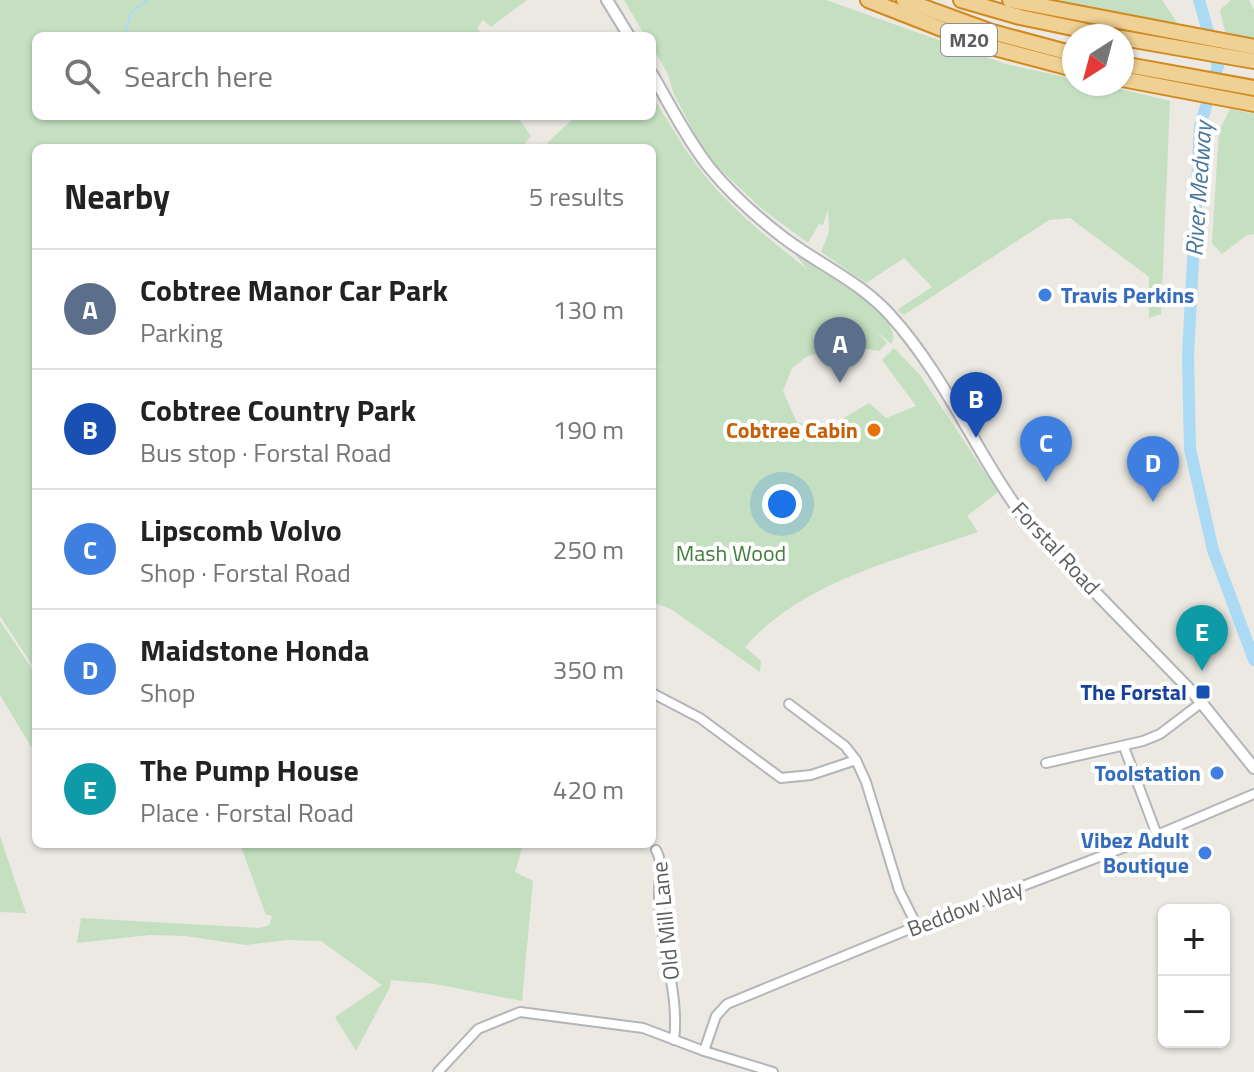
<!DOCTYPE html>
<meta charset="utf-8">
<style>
:root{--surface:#fff;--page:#f2f2f2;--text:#222;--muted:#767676;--line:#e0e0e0;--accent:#d34042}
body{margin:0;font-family:"Titillium Web",sans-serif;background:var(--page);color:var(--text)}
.controls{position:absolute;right:24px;bottom:24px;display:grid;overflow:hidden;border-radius:12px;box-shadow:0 2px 6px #0004}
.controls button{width:72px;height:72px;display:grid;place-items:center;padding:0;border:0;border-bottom:2px solid var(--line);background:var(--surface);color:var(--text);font:40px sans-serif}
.compass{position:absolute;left:1062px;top:24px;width:72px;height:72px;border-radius:50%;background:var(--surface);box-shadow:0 2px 6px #0004;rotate:216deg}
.you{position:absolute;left:782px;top:504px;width:28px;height:28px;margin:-20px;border:6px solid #fff;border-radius:50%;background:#1a73e8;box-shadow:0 0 0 12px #1a73e833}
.badge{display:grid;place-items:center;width:52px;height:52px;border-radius:50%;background:var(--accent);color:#fff;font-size:26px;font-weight:700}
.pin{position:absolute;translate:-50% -66px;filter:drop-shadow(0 2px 4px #0008)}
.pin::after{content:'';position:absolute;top:42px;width:28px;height:24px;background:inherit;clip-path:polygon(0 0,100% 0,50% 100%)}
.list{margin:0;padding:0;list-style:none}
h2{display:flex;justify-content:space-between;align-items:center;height:104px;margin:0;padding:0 32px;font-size:34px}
h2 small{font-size:26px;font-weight:400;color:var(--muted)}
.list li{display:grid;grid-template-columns:52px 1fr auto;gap:24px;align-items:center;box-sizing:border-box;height:120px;padding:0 32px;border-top:2px solid var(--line)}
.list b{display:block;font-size:30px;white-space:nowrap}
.list p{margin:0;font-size:26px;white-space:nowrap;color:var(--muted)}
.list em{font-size:26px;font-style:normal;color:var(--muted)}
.icon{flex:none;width:44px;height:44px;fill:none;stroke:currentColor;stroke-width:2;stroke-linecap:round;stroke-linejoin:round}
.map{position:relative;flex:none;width:1254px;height:1072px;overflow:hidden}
.search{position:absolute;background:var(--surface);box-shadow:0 2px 6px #0004;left:32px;top:32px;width:624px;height:88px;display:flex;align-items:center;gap:20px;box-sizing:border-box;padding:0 28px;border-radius:12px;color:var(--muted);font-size:30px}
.panel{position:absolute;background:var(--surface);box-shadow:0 2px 6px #0004;left:32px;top:144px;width:624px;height:704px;border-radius:12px}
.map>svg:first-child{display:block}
</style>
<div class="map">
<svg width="1254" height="1072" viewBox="0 0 1254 1072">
<rect width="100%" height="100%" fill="#ebe9e2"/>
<g fill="#c4e0c1">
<path d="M 0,0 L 527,0 L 491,27 L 483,20 L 477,28 L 483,36 L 36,36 L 36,116 L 517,116 L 531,136 L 521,148 L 36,148 L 36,671 L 0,616 Z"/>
<path d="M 624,0 L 826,0 L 1006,64 L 1074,79 L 1074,84 L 1100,84 L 1170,101 L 1161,314 L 1149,318 L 1149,277 L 1070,218 L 1049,220 L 904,315 L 897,310 L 932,287 L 904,258 L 866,283 L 821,252 L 829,232 L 828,210 L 823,225 L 819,224 L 808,243 L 761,208 L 706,156 L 673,92 L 668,74 L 652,47 L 652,36 L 645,36 Z"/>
<path d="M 1057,0 L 1162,0 L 1180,27 Z"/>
<path d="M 1231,0 L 1249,0 L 1254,10 L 1254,40 L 1225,32 L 1220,10 Z"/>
<path d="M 652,96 C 671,125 688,157 711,183 C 739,216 775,243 808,270 L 789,247 C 809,260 910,318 891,344 L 875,330 L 887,343 L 879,351 L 844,345 L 806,357 L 792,368 L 783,391 L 797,423 L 836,423 L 869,403 L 886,418 L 916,406 L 882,360 L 894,348 L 920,375 L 998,492 L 967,516 L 978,532 C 897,560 803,581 745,647 L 761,661 L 760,672 L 671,609 L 652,602 L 652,367 L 664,366 L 652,366 L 652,148 L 550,148 L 547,143 L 576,116 L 652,116 Z"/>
<path d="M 1230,109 L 1254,114 L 1254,234 L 1247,235 L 1222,254 L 1212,243 L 1219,131 Z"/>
<path d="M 0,621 L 36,675 L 36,755 L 0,695 Z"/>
<path d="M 0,836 L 26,913 L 0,912 Z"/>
<path d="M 240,844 L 520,844 L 522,848 L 515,872 L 533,881 L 522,1001 L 435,984 L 391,980 L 390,987 L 356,1051 L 335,1017 L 382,985 L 321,941 L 287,940 L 246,945 L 185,936 L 150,935 L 77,943 L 81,918 L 259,928 L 269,925 L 272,918 L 271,915 L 266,915 Z"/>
</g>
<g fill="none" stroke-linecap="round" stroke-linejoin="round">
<path stroke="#aadaf4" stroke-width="2" d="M 124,36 L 131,13 L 147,0"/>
<path stroke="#aadaf4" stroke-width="12" d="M 1199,0 L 1218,66 L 1200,126 L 1188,356 L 1190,449 L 1213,550 L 1254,660"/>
<g stroke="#b3b5b8" stroke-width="12">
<g id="minor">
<path d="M 652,693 L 700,718 L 781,778 L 811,775 L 856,760 L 866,782 L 899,890 L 917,926"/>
<path d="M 789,704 L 845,746 L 856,760"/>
<path d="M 1124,747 L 1157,835"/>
<path d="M 1046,763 L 1143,741 L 1160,734 L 1201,703"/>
<path d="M 656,850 C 664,864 658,883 659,898 C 660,946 680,993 674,1040"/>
<path d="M 704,1051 L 716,1016 L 727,1004 L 917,926 L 1157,835 L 1254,794"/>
<path d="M 438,1072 L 478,1029 L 520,1012 L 643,1028 L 704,1051 L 773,1072"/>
</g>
</g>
<g stroke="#b3b5b8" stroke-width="14">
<g id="tertiary">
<path d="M 607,0 L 629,36"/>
<path d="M 652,74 C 670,105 687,139 709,167 C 730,193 758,218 784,238 C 820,265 861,282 891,316 C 947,378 978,458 1028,523 L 1196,696 L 1254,768"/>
</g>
</g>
<g stroke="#d2891b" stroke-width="18">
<g id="motorway">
<path d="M 868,0 L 983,45 L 1074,69"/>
<path d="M 904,0 L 992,32 L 1074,54"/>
<path d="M 961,0 L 1020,17 L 1111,36"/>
<path d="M 1010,0 L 1254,47"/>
<path d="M 1122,38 L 1254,61"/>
<path d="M 1122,64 L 1254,88"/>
<path d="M 1122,79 L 1254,104"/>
</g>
</g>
<use href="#minor" stroke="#fff" stroke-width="8"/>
<use href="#tertiary" stroke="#fff" stroke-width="10"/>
<use href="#motorway" stroke="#efd095" stroke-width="14"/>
</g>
<g fill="#3f7fe0" stroke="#fff" stroke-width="3">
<circle cx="1045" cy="295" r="8"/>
<circle cx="1217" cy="773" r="8"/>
<circle cx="1205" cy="853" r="8"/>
</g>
<circle fill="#e8710a" stroke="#fff" stroke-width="3" cx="874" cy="430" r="8"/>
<rect fill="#1a4fb4" stroke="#fff" stroke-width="3" x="1195" y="684" width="16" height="16" rx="4"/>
<g text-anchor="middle" stroke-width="8" stroke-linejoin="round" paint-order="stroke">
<rect fill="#fff" stroke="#8c8e90" stroke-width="2" x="941" y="24" width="56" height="32" rx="6"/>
<g font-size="20" font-weight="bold" fill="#5b5e61">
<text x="969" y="47">M20</text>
</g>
<g font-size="22" font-weight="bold" fill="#366cbe" stroke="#fff" text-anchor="end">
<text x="1061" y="303" text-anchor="start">Travis Perkins</text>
<text x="1201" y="781">Toolstation</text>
<text x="1189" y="848">Vibez Adult<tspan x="1189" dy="25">Boutique</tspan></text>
</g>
<g font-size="22" font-weight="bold" fill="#c56008" stroke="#fff" text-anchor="end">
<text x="858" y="438">Cobtree Cabin</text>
</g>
<g font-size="22" fill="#5b5e61" stroke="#fff">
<text transform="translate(1056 548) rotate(47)" y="8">Forstal Road</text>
<text transform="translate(965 908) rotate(-21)" y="8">Beddow Way</text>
<text transform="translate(665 921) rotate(-96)" y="8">Old Mill Lane</text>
</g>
<g font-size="22" fill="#417d3e" stroke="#fff">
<text x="731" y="561">Mash Wood</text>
</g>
<g font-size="22" font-weight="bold" fill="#164399" stroke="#fff" text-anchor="end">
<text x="1187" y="700">The Forstal</text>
</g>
<g font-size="24" font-style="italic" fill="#47779c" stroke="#fff">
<text transform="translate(1199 189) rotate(-86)" y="8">River Medway</text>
</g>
</g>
</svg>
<div class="controls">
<button>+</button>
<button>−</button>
</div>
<svg class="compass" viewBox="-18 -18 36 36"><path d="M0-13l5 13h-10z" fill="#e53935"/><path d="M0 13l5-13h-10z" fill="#767676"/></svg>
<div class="you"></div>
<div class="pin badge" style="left:840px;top:383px;background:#5c6f8a">A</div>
<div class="pin badge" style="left:976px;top:438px;background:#1a4fb4">B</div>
<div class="pin badge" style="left:1046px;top:482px;background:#3f7fe0">C</div>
<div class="pin badge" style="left:1153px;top:502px;background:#3f7fe0">D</div>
<div class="pin badge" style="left:1202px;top:671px;background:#0f9aa8">E</div>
<div class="search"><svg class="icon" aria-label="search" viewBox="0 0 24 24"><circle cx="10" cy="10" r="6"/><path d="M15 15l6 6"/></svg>Search here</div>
<section class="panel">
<h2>Nearby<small>5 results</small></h2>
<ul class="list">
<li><span class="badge" style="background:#5c6f8a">A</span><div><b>Cobtree Manor Car Park</b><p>Parking</p></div><em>130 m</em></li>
<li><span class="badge" style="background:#1a4fb4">B</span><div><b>Cobtree Country Park</b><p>Bus stop · Forstal Road</p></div><em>190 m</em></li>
<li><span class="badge" style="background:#3f7fe0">C</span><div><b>Lipscomb Volvo</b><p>Shop · Forstal Road</p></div><em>250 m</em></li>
<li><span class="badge" style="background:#3f7fe0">D</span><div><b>Maidstone Honda</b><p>Shop</p></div><em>350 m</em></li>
<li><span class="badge" style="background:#0f9aa8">E</span><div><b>The Pump House</b><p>Place · Forstal Road</p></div><em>420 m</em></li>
</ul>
</section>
</div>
